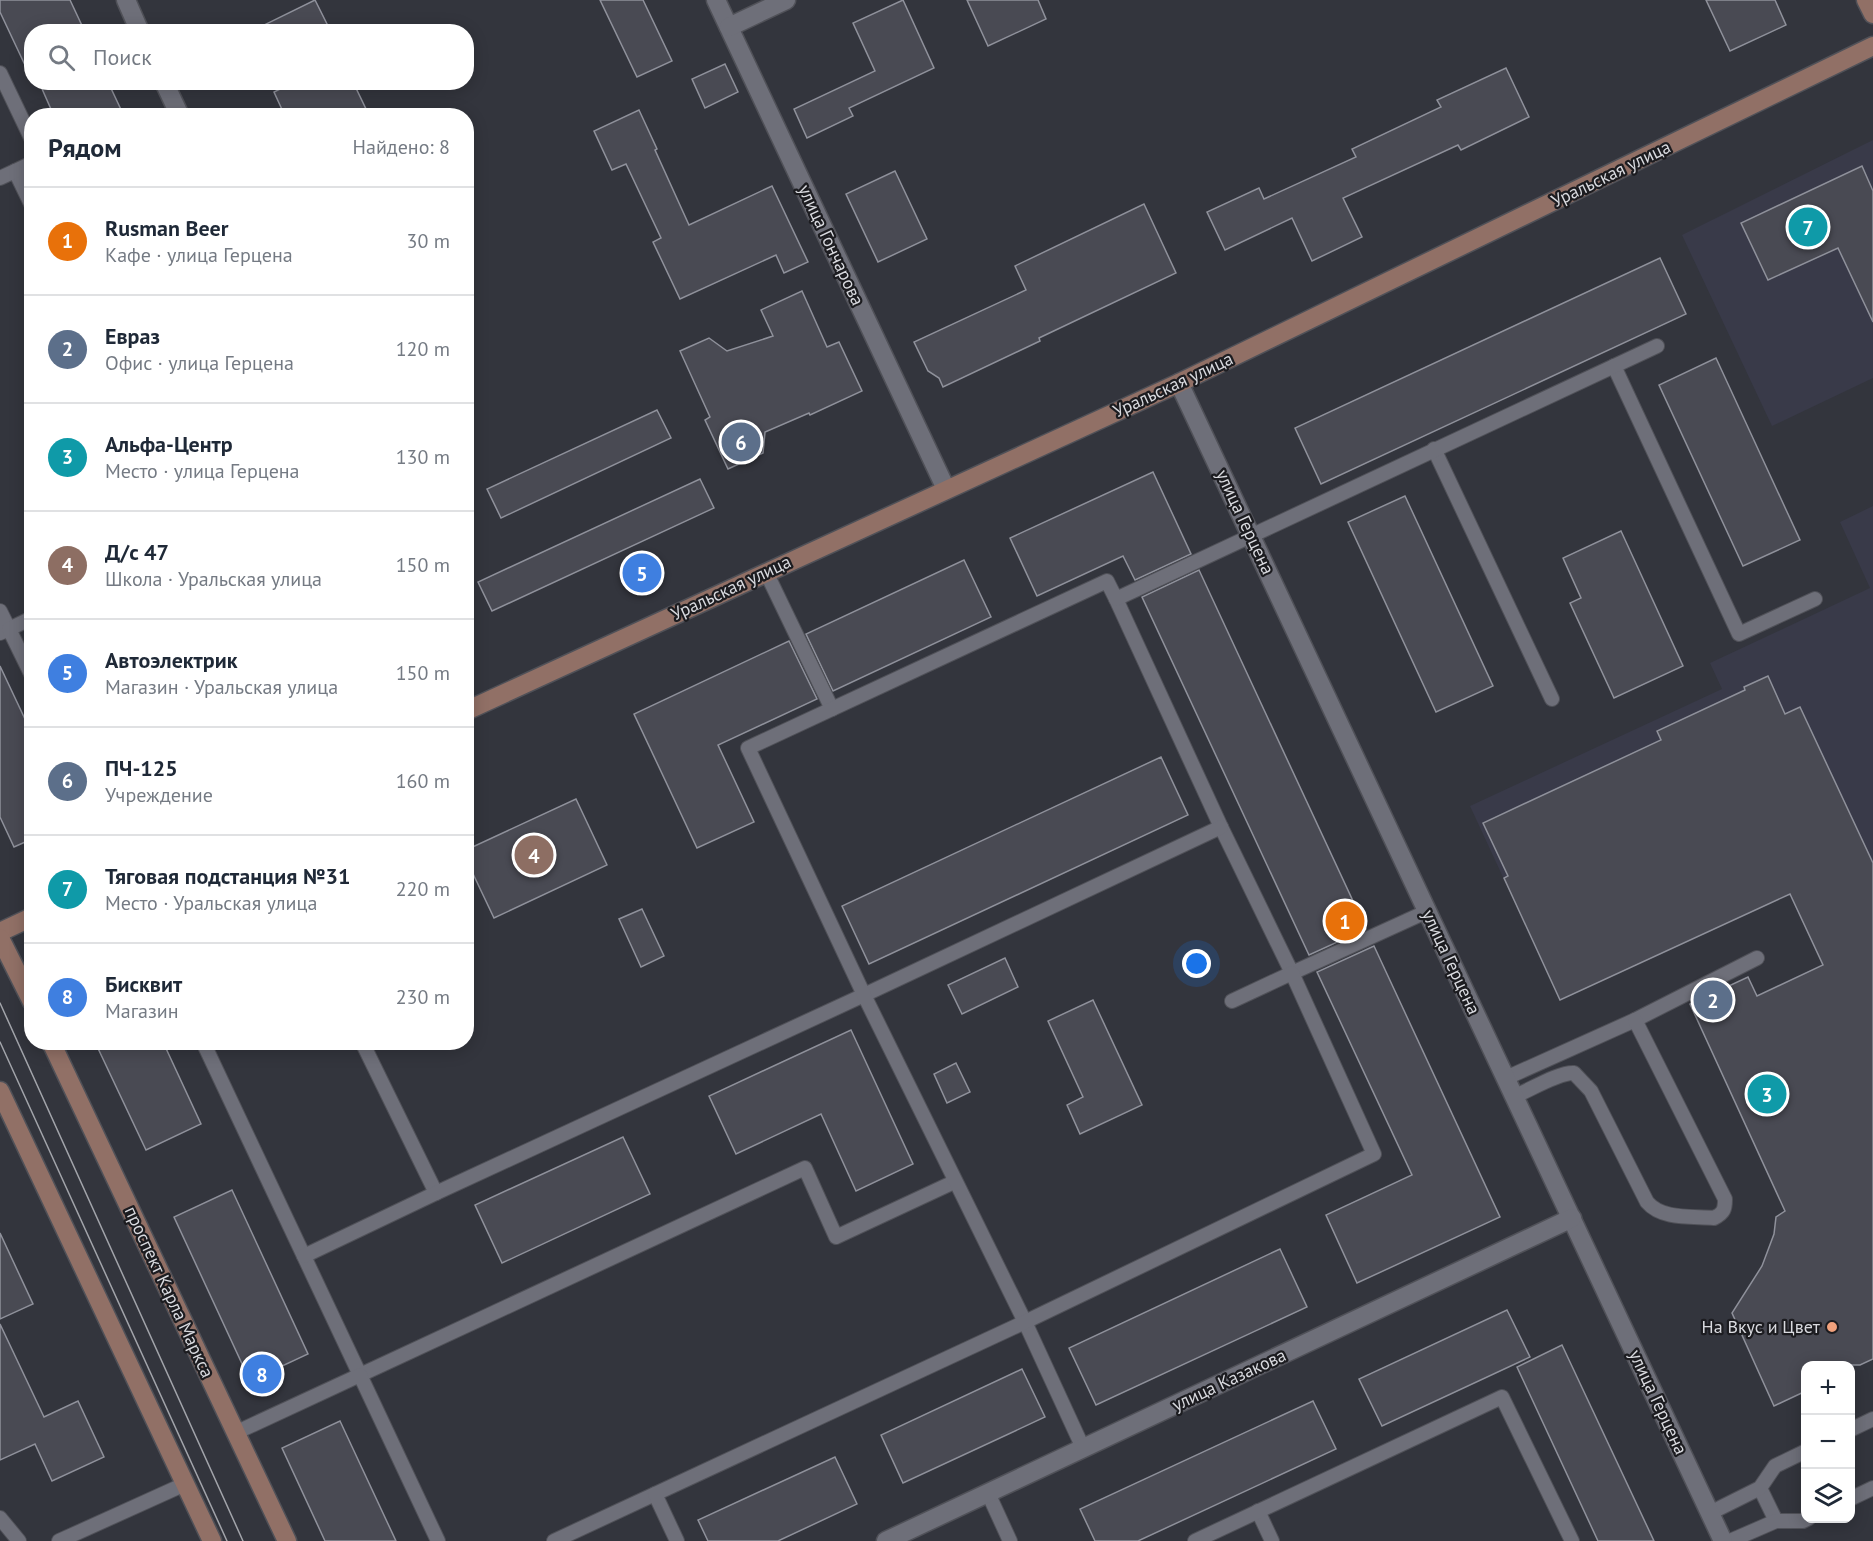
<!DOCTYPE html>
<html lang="ru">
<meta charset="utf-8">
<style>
:root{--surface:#fff;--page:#f2f2f3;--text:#1f2937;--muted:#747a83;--line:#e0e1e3;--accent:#7d5f56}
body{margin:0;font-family:"PT Sans",sans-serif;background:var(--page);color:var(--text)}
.controls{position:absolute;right:18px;bottom:18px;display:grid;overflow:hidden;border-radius:12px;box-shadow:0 3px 15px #0003}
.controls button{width:54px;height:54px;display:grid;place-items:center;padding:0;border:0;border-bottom:2px solid var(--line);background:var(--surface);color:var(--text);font:30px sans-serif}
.you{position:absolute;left:1197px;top:964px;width:21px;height:21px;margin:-15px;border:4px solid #fff;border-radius:50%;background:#1a73e8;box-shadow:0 0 0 9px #1a73e833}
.badge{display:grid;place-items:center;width:39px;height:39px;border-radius:50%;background:var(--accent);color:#fff;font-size:20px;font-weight:700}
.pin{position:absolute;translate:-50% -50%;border:3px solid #fff;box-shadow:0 2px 6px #0006}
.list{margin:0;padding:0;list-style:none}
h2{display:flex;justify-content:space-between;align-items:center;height:78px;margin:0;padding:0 24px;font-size:26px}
h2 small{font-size:20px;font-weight:400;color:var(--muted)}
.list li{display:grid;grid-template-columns:39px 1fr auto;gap:18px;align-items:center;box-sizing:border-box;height:108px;padding:0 24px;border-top:2px solid var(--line)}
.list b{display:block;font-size:22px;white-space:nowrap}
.list p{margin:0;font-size:20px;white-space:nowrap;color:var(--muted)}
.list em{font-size:20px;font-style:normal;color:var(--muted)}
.icon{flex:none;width:33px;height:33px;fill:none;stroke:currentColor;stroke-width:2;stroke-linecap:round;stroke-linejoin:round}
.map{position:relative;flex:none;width:1873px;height:1541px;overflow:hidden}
.search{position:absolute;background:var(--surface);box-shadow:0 3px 15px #0003;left:24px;top:24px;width:450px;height:66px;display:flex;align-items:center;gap:15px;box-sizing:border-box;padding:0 21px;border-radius:24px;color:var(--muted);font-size:22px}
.panel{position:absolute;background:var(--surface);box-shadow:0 3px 15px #0003;left:24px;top:108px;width:450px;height:942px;border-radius:24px}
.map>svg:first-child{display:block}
</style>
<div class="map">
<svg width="1873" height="1541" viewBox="0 0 1873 1541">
<rect width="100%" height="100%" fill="#33353d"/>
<g fill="#393a49">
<path d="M 1873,140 L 1873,378 L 1772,426 L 1682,235 Z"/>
<path d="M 1873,506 L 1873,916 L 1813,944 L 1789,894 L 1560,1000 L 1470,806 L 1722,689 L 1710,663 L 1870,588 L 1840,522 Z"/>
</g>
<g fill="#494a53" stroke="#8f919b" stroke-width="1.5">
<path d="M 0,0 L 70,0 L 85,32 L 32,32 L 32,80 L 0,12 Z"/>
<path d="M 315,0 L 331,32 L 250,32 Z"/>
<path d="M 600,0 L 643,0 L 672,61 L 637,77 Z"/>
<path d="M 903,0 L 934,68 L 849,108 L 853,116 L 807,138 L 794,109 L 875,71 L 853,23 Z"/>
<path d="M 967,0 L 1038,0 L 1046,19 L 988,46 Z"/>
<path d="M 1706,0 L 1775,0 L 1786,25 L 1730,51 Z"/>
<path d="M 725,64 L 738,92 L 705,108 L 692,79 Z"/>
<path d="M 1506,68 L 1529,117 L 1461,150 L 1458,145 L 1343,198 L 1362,237 L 1312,261 L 1292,218 L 1225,250 L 1207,212 L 1259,188 L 1264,199 L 1356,157 L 1352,149 L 1441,107 L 1437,100 Z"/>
<path d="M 39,82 L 108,82 L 124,116 L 54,116 Z"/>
<path d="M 294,82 L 353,82 L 366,109 L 352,116 L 285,116 L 274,92 Z"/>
<path d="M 639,110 L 657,149 L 655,150 L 689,225 L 772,186 L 808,262 L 784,273 L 776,255 L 680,299 L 653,242 L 661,238 L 626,164 L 612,170 L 594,131 Z"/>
<path d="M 1862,166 L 1873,191 L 1873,322 L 1838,248 L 1768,280 L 1741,223 Z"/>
<path d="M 895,171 L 927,239 L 878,262 L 846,194 Z"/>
<path d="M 1144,204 L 1176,273 L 1039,338 L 1040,341 L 943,387 L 939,378 L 928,371 L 914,342 L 1026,290 L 1015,266 Z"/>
<path d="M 1660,258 L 1686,314 L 1321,484 L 1295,428 Z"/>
<path d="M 802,291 L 827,347 L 839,342 L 862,391 L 810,415 L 809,413 L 765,432 L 763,453 L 728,469 L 705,420 L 710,417 L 680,351 L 709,338 L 727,351 L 773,336 L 761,310 Z"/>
<path d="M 1716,358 L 1800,540 L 1743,566 L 1659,385 Z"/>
<path d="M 657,410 L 671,438 L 501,518 L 487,489 Z"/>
<path d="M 1153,472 L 1191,554 L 1135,580 L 1123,556 L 1037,596 L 1010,538 Z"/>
<path d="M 700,479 L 714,508 L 492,611 L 478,582 Z"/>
<path d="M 1405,496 L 1493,686 L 1436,712 L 1348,522 Z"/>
<path d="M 1621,531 L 1683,666 L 1614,698 L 1570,603 L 1581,598 L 1563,558 Z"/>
<path d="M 964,560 L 991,617 L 833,691 L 806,634 Z"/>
<path d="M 1199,570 L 1366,929 L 1309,955 L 1142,597 Z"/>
<path d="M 789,641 L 817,699 L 718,745 L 754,822 L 697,848 L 634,714 Z"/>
<path d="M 0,666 L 32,734 L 32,839 L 14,847 L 0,817 Z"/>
<path d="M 1768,676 L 1785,714 L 1800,707 L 1873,863 L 1873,1359 L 1860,1365 L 1806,1365 L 1806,1391 L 1774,1406 L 1732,1313 L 1762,1266 L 1774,1234 L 1776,1217 L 1785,1211 L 1690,1004 L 1748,977 L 1757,996 L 1823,965 L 1790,894 L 1560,1000 L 1504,878 L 1508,876 L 1483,823 L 1661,740 L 1657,731 L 1745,690 L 1744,687 Z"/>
<path d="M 1161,757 L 1188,815 L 869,964 L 842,906 Z"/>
<path d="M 576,799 L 607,865 L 494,918 L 466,859 L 466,850 Z"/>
<path d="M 642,909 L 664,956 L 641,967 L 619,919 Z"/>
<path d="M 1374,946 L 1500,1217 L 1357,1283 L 1326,1215 L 1412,1175 L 1317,972 Z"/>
<path d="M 1005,958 L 1018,987 L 962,1014 L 948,985 Z"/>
<path d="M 1093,1000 L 1142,1105 L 1080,1134 L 1067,1105 L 1083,1097 L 1048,1021 Z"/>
<path d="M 851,1030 L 913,1164 L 856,1191 L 821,1114 L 736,1154 L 709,1096 Z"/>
<path d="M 95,1042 L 163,1042 L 201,1124 L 146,1150 Z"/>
<path d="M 956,1063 L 970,1092 L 947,1103 L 934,1074 Z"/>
<path d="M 623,1137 L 650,1194 L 502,1263 L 475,1205 Z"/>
<path d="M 232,1190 L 308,1354 L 250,1381 L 174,1217 Z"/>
<path d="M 0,1233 L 33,1304 L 0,1319 Z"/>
<path d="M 1280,1249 L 1307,1307 L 1096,1405 L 1069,1348 Z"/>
<path d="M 1507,1310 L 1530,1357 L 1382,1426 L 1359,1379 Z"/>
<path d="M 0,1324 L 44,1417 L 78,1401 L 104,1457 L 52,1481 L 35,1444 L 0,1460 Z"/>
<path d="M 1562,1345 L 1654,1541 L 1598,1541 L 1517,1367 Z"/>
<path d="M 1022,1369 L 1045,1417 L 903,1483 L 881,1435 Z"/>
<path d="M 1313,1401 L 1336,1449 L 1138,1541 L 1095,1541 L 1080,1509 Z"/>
<path d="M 340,1421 L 396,1541 L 325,1541 L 282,1448 Z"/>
<path d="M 835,1457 L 857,1504 L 778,1541 L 708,1541 L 698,1520 Z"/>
</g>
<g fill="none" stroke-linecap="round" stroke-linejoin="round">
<g stroke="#505158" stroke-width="16">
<g id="lane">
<path d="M 0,73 L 32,140"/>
<path d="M 32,163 L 15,171 L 32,206"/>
<path d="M 0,178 L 15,171"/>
<path d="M 1614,366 L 1739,634 L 1815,599"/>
<path d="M 1434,449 L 1552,699"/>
<path d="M 766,572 L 832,709"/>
<path d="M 1116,599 L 1221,827 L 1292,973 L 1428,911"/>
<path d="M 0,611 L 9,629 L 0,633"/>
<path d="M 32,618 L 9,629 L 32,676"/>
<path d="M 203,1042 L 360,1375 L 805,1168 L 836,1237 L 954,1182"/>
<path d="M 362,1042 L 436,1193"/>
<path d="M 1506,1078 L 1635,1020 L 1757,958"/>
<path d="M 1515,1096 C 1530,1090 1559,1072 1574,1073 L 1591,1091 L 1647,1202 C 1662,1220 1692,1216 1714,1218 C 1724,1213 1725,1209 1725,1199 L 1635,1020"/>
<path d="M 304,1256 L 436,1193 L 864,995 L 1221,827"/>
<path d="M 1850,1430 L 1873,1419"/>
<path d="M 235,1433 L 360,1375 L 438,1541"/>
<path d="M 1083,1448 L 1025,1322 L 864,995 L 748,748 L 1107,581 L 1116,599 L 1657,346"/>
<path d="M 1760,1488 L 1776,1521"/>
<path d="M 988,1493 L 1010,1541"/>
<path d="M 1850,1499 L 1873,1488"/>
<path d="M 1258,1511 L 1272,1541"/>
<path d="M 1710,1513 L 1760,1488 L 1775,1466 L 1806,1451"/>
<path d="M 0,1518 L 19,1541"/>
<path d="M 59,1541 L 185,1484"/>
<path d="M 554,1541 L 655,1494"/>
<path d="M 677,1541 L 655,1494 L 1025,1322 L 1374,1154 L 1292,973 L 1232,1001"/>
<path d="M 1195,1541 L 1502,1397 L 1572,1541"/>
<path d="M 1730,1541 L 1776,1521 L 1803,1521 L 1809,1518"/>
</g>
</g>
<g stroke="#505158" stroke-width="21">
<g id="street">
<path d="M 126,0 L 140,32"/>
<path d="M 716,0 L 946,489"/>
<path d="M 729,27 L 786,0"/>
<path d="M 164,82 L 180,116"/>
<path d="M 1179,383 L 1723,1541"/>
<path d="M 886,1541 L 1572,1218"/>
</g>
</g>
<g stroke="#505158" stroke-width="21">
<g id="secondary">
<path d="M 1866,0 L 1873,14"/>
<path d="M 466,711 L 1179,383 L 1873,46"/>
<path d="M 0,932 L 32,917"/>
<path d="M 0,938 L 32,1002"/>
<path d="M 51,1042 L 287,1541"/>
<path d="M 0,1091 L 212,1541"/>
</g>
</g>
<use href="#lane" stroke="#6e6f79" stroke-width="14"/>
<use href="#street" stroke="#6e6f79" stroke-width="18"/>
<use href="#secondary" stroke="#917066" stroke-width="18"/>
<g stroke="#a2a4aa" stroke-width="1.5">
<path d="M 0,1003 L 243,1541"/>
<path d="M 0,1042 L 227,1541"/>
</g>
</g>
<circle fill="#f1a17c" stroke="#1c1c20" stroke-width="2" cx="1832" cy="1327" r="6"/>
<g text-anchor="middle" stroke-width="4.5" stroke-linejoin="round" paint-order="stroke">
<g font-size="18" fill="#d9dadf" stroke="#1c1c20">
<text transform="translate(1611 174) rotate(-26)" y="6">Уральская улица</text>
<text transform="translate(831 245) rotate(65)" y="6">улица Гончарова</text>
<text transform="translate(1173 385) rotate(-25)" y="6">Уральская улица</text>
<text transform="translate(1245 522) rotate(65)" y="6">улица Герцена</text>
<text transform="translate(731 588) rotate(-25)" y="6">Уральская улица</text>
<text transform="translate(1451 962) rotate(65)" y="6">улица Герцена</text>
<text transform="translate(169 1292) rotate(65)" y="6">проспект Карла Маркса</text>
<text transform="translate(1229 1380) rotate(-25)" y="6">улица Казакова</text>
<text transform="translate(1658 1402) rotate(65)" y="6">улица Герцена</text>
</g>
<g font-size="18" fill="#d9dadf" stroke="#1c1c20" text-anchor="end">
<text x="1820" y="1333">На Вкус и Цвет</text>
</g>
</g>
</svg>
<div class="controls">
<button>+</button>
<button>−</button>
<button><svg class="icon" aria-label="layers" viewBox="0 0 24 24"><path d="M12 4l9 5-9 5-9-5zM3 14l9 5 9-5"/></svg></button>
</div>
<div class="you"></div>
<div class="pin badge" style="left:1345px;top:921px;background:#e8710a">1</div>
<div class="pin badge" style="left:1713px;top:1000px;background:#5c6f8a">2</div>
<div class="pin badge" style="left:1767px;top:1094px;background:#0f9aa8">3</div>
<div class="pin badge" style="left:534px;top:855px;background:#8d6e63">4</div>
<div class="pin badge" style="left:642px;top:573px;background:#3f7fe0">5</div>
<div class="pin badge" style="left:741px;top:442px;background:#5c6f8a">6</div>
<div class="pin badge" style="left:1808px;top:227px;background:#0f9aa8">7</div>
<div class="pin badge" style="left:262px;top:1374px;background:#3f7fe0">8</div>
<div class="search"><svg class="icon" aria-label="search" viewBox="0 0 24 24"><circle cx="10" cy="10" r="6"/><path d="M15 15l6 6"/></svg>Поиск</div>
<section class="panel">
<h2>Рядом<small>Найдено: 8</small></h2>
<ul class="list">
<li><span class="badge" style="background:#e8710a">1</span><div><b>Rusman Beer</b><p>Кафе · улица Герцена</p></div><em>30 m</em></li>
<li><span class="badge" style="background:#5c6f8a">2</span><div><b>Евраз</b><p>Офис · улица Герцена</p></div><em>120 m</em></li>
<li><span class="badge" style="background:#0f9aa8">3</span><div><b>Альфа-Центр</b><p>Место · улица Герцена</p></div><em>130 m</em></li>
<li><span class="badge" style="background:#8d6e63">4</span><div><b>Д/с 47</b><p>Школа · Уральская улица</p></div><em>150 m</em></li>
<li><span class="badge" style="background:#3f7fe0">5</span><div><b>Автоэлектрик</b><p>Магазин · Уральская улица</p></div><em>150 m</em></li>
<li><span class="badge" style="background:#5c6f8a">6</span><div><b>ПЧ-125</b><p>Учреждение</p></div><em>160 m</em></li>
<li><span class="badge" style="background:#0f9aa8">7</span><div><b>Тяговая подстанция №31</b><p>Место · Уральская улица</p></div><em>220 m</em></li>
<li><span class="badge" style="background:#3f7fe0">8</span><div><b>Бисквит</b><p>Магазин</p></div><em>230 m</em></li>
</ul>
</section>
</div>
